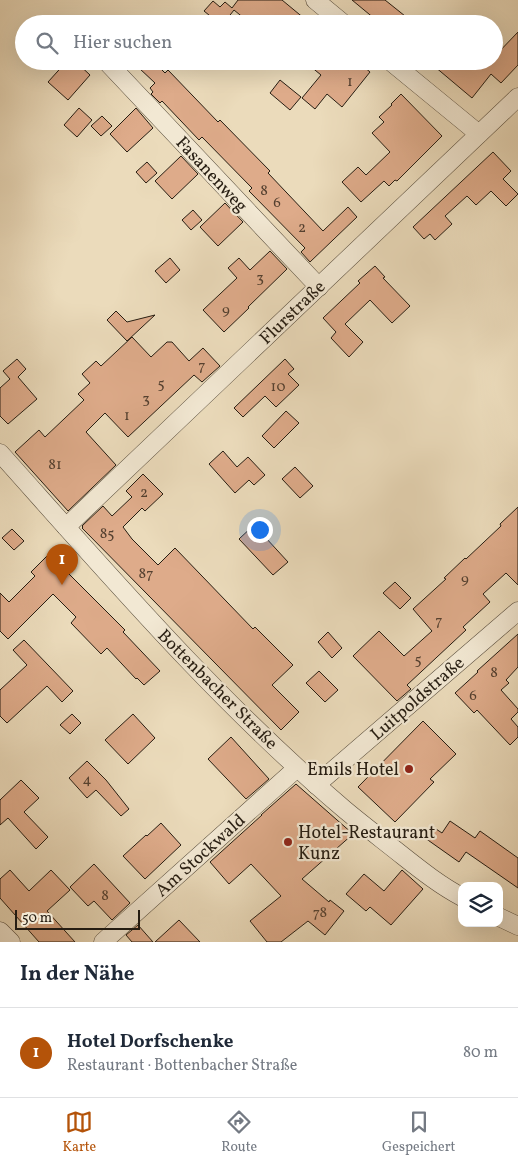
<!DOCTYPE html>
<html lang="de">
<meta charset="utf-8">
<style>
:root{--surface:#fff;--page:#f6f6f7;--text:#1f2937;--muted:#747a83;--line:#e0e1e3;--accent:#b45309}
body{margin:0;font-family:Vollkorn,serif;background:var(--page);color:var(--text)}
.controls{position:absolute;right:15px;bottom:15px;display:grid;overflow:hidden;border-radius:10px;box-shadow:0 5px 20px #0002}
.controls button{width:45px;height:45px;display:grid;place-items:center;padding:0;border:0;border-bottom:1px solid var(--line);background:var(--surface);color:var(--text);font:25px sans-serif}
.scale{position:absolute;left:15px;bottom:12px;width:125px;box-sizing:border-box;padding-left:5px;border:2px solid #261d12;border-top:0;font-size:14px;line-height:18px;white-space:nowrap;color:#261d12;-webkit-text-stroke:4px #f2e8d3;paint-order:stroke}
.you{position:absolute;left:259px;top:529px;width:18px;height:18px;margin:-12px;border:4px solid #fff;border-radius:50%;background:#1a73e8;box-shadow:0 0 0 8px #1a73e833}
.badge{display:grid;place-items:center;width:32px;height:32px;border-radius:50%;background:var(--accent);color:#fff;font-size:16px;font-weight:700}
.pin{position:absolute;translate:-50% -41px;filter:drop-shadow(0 1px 2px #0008)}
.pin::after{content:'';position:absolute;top:26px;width:18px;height:15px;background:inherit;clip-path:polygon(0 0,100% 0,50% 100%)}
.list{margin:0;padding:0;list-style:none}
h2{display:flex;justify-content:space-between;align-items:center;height:65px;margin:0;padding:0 20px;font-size:21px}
h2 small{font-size:16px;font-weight:400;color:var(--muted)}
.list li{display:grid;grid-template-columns:32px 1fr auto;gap:15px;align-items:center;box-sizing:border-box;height:90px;padding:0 20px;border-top:1px solid var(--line)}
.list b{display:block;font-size:19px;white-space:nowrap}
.list p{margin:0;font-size:16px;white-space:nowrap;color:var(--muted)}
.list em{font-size:16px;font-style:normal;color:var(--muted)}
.icon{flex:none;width:28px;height:28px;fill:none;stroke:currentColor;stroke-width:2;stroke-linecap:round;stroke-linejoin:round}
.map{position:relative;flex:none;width:518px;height:942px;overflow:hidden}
.search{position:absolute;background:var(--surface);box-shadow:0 5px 20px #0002;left:15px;right:15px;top:15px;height:55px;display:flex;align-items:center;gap:12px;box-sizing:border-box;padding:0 18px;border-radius:28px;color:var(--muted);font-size:19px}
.sheet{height:155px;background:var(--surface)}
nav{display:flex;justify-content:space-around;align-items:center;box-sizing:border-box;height:70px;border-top:1px solid var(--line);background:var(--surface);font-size:14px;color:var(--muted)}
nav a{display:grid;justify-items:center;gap:2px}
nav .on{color:var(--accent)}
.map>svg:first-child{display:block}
</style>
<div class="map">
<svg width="518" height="942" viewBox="0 0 518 942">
<rect width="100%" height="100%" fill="#ebdbbb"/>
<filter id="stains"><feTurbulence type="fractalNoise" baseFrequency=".004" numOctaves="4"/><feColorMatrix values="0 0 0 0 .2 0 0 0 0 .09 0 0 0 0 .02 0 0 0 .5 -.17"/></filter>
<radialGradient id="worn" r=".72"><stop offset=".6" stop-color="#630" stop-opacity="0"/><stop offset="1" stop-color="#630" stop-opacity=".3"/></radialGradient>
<g fill="#deab8a" stroke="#261d12">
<path d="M 238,0 L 282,0 L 311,24 L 251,24 L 234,10 L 223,24 L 220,24 L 204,11 L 213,1 L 220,7 L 225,2 L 232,8 Z"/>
<path d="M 352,0 L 385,0 L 415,24 L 381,24 Z"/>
<path d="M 518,32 L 518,65 L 501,83 L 491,74 L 472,98 L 428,61 L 494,61 L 494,57 Z"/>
<path d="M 67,61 L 75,61 L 90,75 L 68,100 L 48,82 Z"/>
<path d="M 146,61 L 153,61 L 165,73 L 168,70 L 218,122 L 220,120 L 270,171 L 268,173 L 323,231 L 348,207 L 357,217 L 310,262 L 301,252 L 305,248 L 249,191 L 252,188 L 202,137 L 199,140 L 162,101 L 160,103 L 151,94 L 153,92 L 150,88 L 155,83 L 139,68 Z"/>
<path d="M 304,61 L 357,61 L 370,72 L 342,107 L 327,94 L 315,109 L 302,98 L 321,75 Z"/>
<path d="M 280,80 L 301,97 L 290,110 L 270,93 Z"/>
<path d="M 401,94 L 442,136 L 397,181 L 395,180 L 389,186 L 384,181 L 361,202 L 342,182 L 358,167 L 366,175 L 390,152 L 372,133 L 384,122 L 379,117 L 392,105 L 391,104 Z"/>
<path d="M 79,108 L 92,120 L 77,137 L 64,125 Z"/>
<path d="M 136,108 L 153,128 L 127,152 L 110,134 Z"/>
<path d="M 102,116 L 112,126 L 101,136 L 91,126 Z"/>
<path d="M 493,152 L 511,171 L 503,179 L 518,194 L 506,206 L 491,191 L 476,205 L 467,196 L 445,216 L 452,224 L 435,240 L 430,234 L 424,239 L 413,227 Z"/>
<path d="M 181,156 L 198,174 L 172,199 L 155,181 Z"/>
<path d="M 147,162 L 157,173 L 146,183 L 136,172 Z"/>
<path d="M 225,203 L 243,222 L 218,246 L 200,227 Z"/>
<path d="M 193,210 L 202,220 L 191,230 L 182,220 Z"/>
<path d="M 270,251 L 287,269 L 248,307 L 249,308 L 224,332 L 203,310 L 237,278 L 228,268 L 239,258 L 250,270 Z"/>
<path d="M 170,258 L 180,270 L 166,283 L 155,271 Z"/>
<path d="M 375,266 L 385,277 L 383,278 L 410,306 L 392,323 L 370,300 L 345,324 L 363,342 L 349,357 L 331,338 L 336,332 L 323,318 L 360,283 L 358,281 Z"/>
<path d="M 116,311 L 127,322 L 155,315 L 127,341 L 107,320 Z"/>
<path d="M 132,337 L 151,357 L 167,342 L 172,342 L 189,361 L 203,348 L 220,366 L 202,382 L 194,375 L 128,437 L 105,413 L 86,432 L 116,465 L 68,511 L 15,452 L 39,430 L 45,437 L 84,400 L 78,394 L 90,383 L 82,374 L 96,361 L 101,366 Z"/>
<path d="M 17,359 L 26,369 L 18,377 L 37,399 L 8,424 L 0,416 L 0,388 L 10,379 L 3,371 Z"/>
<path d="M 285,359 L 294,369 L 288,374 L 299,385 L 276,407 L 265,396 L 243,417 L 234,408 Z"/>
<path d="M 286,411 L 299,423 L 274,448 L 262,436 Z"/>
<path d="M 223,451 L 237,467 L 248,457 L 265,475 L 254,485 L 249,480 L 235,493 L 209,464 Z"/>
<path d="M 295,467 L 313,486 L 300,498 L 282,479 Z"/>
<path d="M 143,474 L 163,494 L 145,511 L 142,508 L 123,527 L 132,539 L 158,565 L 175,548 L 253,629 L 255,627 L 293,665 L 272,685 L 299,712 L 281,730 L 82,528 L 83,527 L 82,526 L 103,506 L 112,516 L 132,497 L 126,491 Z"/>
<path d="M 518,507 L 518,585 L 506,573 L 483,594 L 490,602 L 463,627 L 466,630 L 407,685 L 411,689 L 397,701 L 353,656 L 379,631 L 404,656 L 432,631 L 413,609 L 446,579 L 444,578 L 465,558 L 466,559 L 501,526 L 500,524 Z"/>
<path d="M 254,525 L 288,562 L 273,575 L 239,539 Z"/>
<path d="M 12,529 L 24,541 L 14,550 L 2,538 Z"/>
<path d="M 49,554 L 125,630 L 123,632 L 160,671 L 144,685 L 137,678 L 136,679 L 107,648 L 101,654 L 71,623 L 76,617 L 53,594 L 8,639 L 0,631 L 0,593 L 9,602 L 35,576 L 31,572 Z"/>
<path d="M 395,582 L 411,598 L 400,609 L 383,593 Z"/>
<path d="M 328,632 L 342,648 L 332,658 L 318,642 Z"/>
<path d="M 518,634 L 518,667 L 506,680 L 509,683 L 501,690 L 518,709 L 518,712 L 511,719 L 518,727 L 518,737 L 510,745 L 477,710 L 474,713 L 455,693 L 478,672 L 477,671 Z"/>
<path d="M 24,640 L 73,691 L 62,702 L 47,686 L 7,723 L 0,716 L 0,690 L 27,665 L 13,650 Z"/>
<path d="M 319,671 L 338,690 L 325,702 L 306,683 Z"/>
<path d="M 72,714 L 81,723 L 70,734 L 60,725 Z"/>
<path d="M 133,714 L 155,738 L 128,764 L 105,740 Z"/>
<path d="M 423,721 L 456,754 L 430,779 L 434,782 L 395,822 L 358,787 Z"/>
<path d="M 231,737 L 269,779 L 246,799 L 208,759 Z"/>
<path d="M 87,761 L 106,780 L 129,809 L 121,816 L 96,790 L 87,798 L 69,778 Z"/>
<path d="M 21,780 L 39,798 L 24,812 L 48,837 L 36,849 L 8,818 L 0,825 L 0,800 Z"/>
<path d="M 296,784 L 353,834 L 302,879 L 329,902 L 330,900 L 344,911 L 325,935 L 308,921 L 281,942 L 267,942 L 250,921 L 281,896 L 251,864 L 229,884 L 210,862 L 262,815 L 261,815 Z"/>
<path d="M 450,821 L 475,838 L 480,831 L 518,858 L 518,888 L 466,852 L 459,862 L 425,838 L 436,829 L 442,833 Z"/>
<path d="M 161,823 L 181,845 L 145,879 L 123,856 L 146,835 L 147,836 Z"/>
<path d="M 94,864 L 130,903 L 112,920 L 94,901 L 88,906 L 70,887 Z"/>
<path d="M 10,870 L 29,891 L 51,870 L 70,890 L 47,911 L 75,942 L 39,942 L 0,898 L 0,879 Z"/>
<path d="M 402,870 L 423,889 L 391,925 L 370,907 L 366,911 L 346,894 L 364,874 L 384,891 Z"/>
<path d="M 179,920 L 200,942 L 155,942 Z"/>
<path d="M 138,925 L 153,942 L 132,942 L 126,935 Z"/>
</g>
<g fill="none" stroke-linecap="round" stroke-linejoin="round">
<g stroke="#574c3c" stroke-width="19">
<g id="minor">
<path d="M 315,0 L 344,24"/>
<path d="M 106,61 L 319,287"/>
<path d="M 390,61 L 479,134"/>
<path d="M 0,453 C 110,576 218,702 344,809 C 363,825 383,840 403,856 C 422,871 441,886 462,897"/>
<path d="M 66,527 L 518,97"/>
<path d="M 316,785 L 518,611"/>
<path d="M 499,917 L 518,926"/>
<path d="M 0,931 L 11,942"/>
<path d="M 103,942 L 297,768"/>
</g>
</g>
<use href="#minor" stroke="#f2e8d3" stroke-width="18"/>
</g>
<g fill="#8f2418" stroke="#f2e8d3" stroke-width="2">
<circle cx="409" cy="769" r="5"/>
<circle cx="288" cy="842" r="5"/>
</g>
<g text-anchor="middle" stroke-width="4.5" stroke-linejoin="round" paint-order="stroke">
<g font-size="15" fill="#544030">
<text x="350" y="86">1</text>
<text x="264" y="195">8</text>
<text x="277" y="207">6</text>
<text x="302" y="232">2</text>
<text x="260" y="282">3</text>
<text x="226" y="314">9</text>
<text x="202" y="370">7</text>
<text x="161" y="388">5</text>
<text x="278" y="391">10</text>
<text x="146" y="403">3</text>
<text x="127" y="420">1</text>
<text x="55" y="469">81</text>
<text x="144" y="497">2</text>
<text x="107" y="538">85</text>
<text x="146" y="578">87</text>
<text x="465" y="583">9</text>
<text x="439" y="625">7</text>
<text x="418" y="664">5</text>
<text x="494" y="677">8</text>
<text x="473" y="700">6</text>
<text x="87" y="784">4</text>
<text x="105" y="900">8</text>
<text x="320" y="917">78</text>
</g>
<g font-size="18" fill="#261d12" stroke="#f2e8d3">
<text transform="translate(212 174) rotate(47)" y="6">Fasanenweg</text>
<text transform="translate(292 312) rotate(-44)" y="6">Flurstraße</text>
<text transform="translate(218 689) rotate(45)" y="6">Bottenbacher Straße</text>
<text transform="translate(417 698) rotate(-41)" y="6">Luitpoldstraße</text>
<text transform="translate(200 855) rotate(-42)" y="6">Am Stockwald</text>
</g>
<g font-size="18" fill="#261d12" stroke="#f2e8d3" text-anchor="end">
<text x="399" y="775">Emils Hotel</text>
<text x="298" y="838" text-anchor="start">Hotel-Restaurant<tspan x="298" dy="21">Kunz</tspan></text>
</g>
</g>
<rect width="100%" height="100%" filter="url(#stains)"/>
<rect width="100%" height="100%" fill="url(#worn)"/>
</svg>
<div class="controls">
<button><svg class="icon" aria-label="layers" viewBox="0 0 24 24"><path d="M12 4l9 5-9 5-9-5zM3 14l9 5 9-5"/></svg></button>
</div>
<div class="scale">50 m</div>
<div class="you"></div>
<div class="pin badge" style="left:62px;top:585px">1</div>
<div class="search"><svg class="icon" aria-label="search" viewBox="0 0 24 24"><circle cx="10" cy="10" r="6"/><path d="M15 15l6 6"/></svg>Hier suchen</div>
</div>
<section class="sheet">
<h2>In der Nähe<small></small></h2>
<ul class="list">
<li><span class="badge">1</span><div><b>Hotel Dorfschenke</b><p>Restaurant · Bottenbacher Straße</p></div><em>80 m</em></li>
</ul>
</section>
<nav>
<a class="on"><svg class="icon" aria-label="map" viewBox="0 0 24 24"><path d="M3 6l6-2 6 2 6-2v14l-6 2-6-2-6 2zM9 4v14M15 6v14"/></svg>Karte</a>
<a><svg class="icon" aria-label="directions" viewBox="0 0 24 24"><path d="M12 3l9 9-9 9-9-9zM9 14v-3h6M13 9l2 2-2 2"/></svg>Route</a>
<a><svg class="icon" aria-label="saved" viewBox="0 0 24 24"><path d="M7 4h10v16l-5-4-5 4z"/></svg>Gespeichert</a>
</nav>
